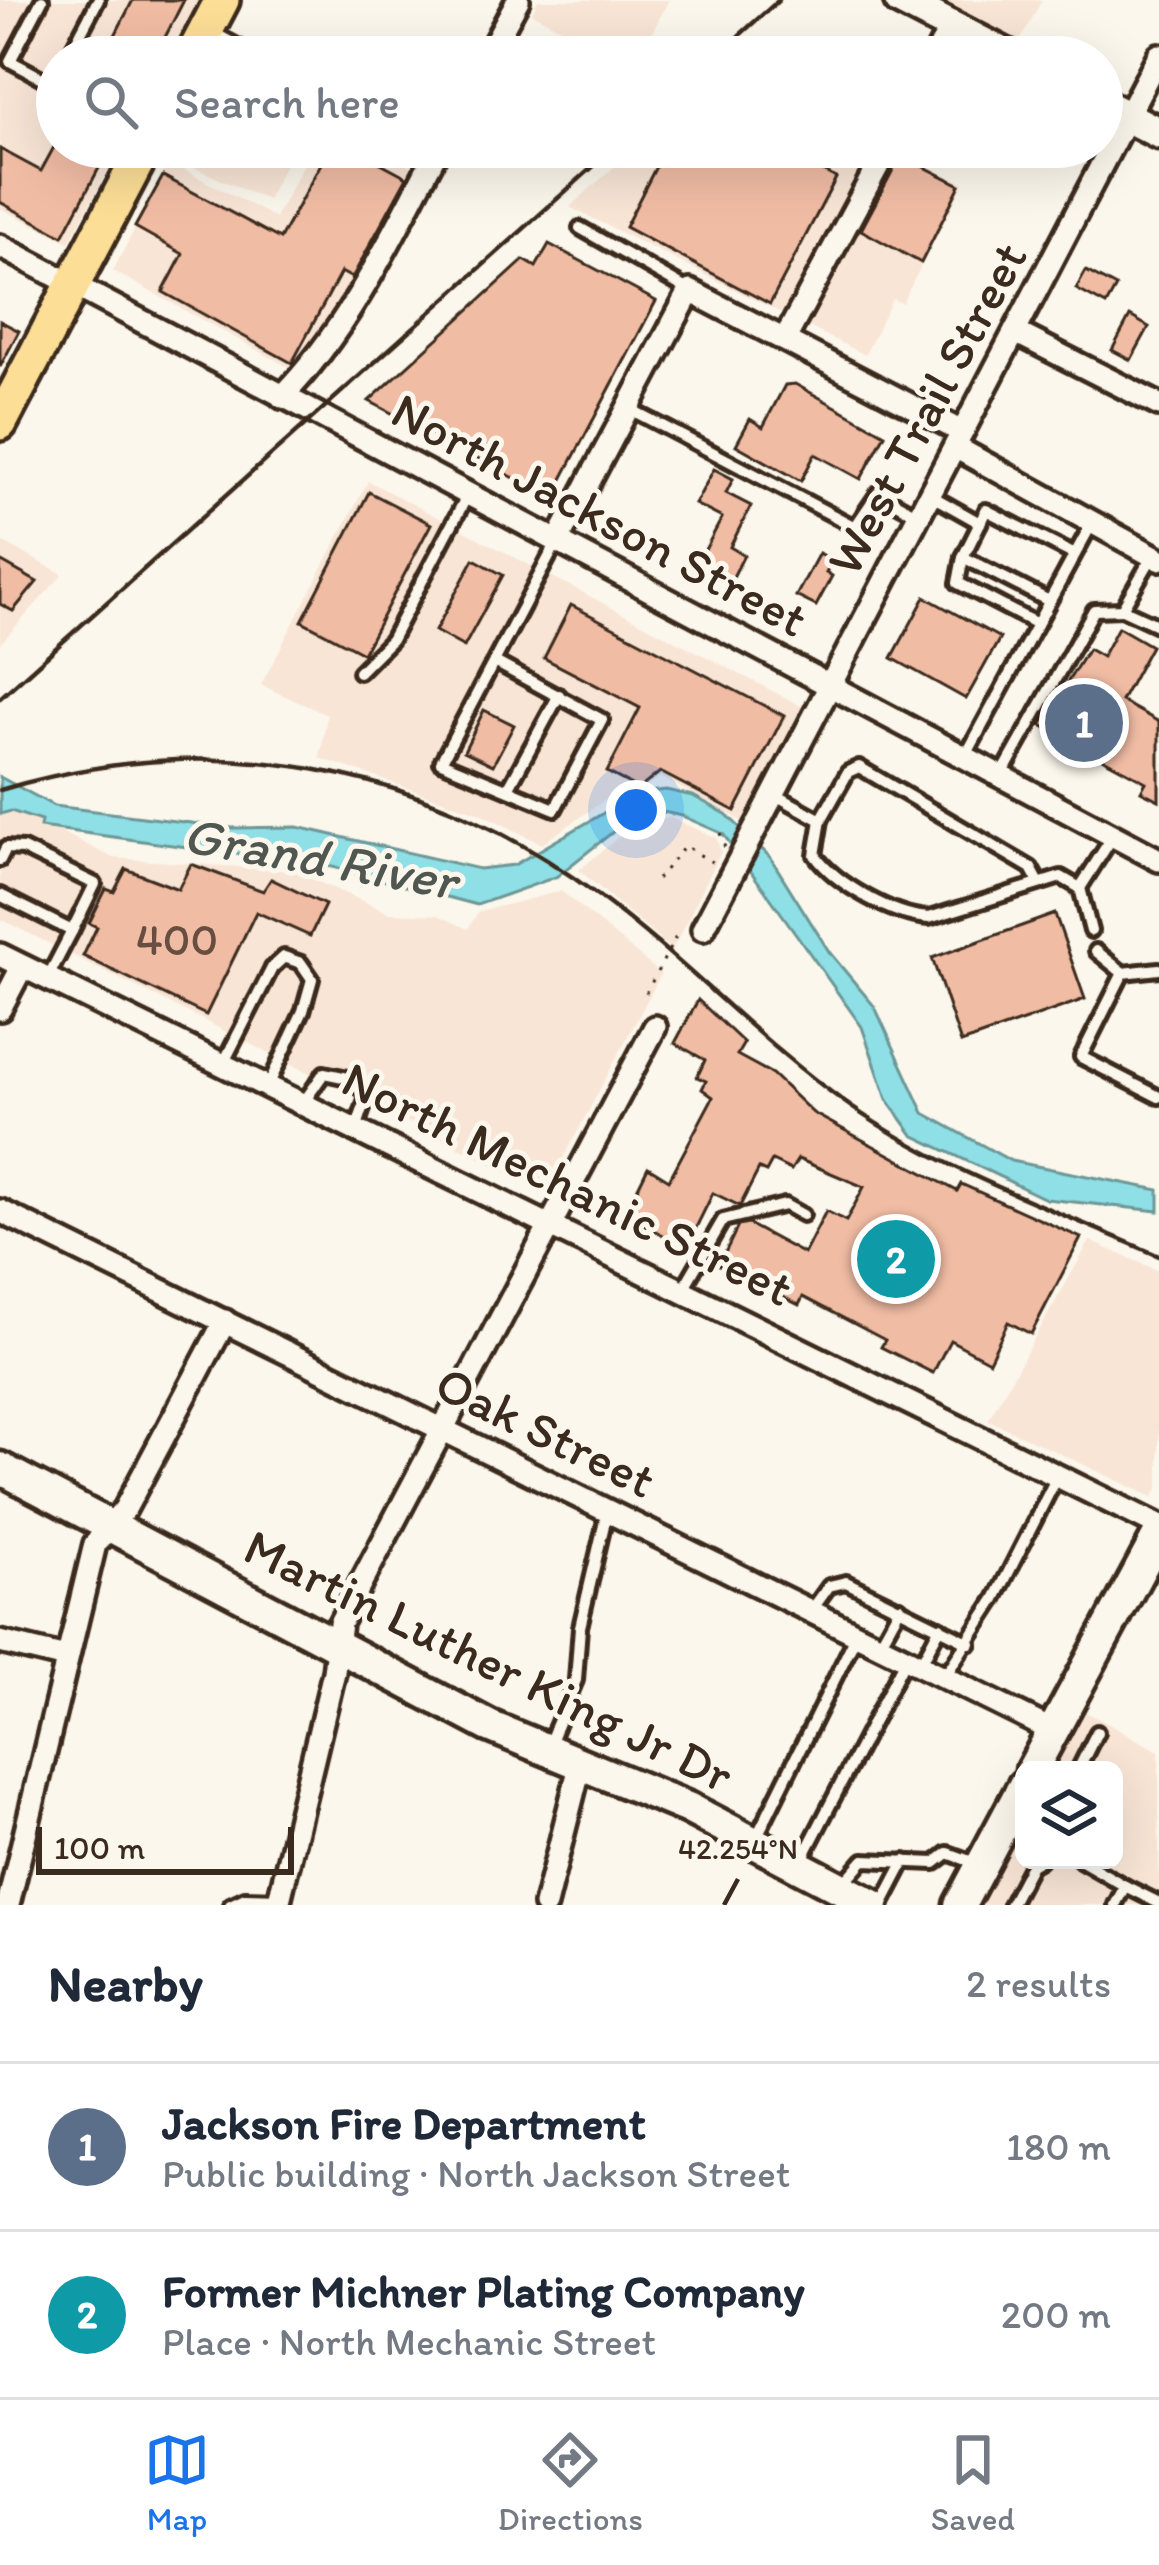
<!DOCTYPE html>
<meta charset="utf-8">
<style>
:root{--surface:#fff;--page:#f2f2f3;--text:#1f2937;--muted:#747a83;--line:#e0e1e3;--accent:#1a73e8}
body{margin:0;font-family:Itim,sans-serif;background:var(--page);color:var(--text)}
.controls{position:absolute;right:36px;bottom:36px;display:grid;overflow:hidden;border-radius:18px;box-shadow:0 12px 48px #0002}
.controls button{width:108px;height:108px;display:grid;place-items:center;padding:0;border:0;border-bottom:3px solid var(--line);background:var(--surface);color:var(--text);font:60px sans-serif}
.scale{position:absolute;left:36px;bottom:30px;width:258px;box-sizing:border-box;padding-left:12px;border:6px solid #3b2a1e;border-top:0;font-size:33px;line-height:42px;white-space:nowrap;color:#3b2a1e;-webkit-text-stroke:9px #fbf7ec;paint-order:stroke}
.you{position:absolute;left:636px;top:810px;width:42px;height:42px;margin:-30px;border:9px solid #fff;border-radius:50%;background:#1a73e8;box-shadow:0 0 0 18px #1a73e833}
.badge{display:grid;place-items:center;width:78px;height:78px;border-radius:50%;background:var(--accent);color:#fff;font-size:39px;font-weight:700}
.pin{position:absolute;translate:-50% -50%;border:6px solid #fff;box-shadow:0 3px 12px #0006}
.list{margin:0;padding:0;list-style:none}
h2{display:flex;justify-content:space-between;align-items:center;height:156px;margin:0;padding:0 48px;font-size:51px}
h2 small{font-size:39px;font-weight:400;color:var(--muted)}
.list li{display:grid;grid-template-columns:78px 1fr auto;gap:36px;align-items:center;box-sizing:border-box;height:168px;padding:0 48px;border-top:3px solid var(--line)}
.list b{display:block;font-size:45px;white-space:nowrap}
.list p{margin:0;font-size:39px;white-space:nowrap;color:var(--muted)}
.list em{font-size:39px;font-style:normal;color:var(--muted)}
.icon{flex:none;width:66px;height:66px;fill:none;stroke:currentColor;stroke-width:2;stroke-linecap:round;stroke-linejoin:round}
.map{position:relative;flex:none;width:1159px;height:1905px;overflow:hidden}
.search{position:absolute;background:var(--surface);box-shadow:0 12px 48px #0002;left:36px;right:36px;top:36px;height:132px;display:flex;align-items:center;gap:30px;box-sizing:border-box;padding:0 42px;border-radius:66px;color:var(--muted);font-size:45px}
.sheet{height:492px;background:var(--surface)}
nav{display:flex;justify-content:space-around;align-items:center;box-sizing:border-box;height:168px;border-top:3px solid var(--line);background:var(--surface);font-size:33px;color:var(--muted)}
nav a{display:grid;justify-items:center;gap:6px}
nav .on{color:var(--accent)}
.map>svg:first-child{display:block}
</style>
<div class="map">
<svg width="1159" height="1905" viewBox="0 0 1159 1905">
<rect width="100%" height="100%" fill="#fbf7ec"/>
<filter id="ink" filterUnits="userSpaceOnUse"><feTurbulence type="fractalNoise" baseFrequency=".00833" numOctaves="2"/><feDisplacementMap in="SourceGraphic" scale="24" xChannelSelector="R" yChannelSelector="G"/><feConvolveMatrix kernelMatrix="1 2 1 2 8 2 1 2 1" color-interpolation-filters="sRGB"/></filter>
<g filter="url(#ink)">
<g fill="#f8e5d6">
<path d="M 0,0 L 203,0 L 171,57 L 57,57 L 57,147 L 121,147 L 69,242 L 0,208 Z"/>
<path d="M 538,0 L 669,0 L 639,57 L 615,57 L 532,13 Z"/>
<path d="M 938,0 L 1042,0 L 1019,43 Z"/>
<path d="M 195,147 L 294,147 L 267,200 L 186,164 Z"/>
<path d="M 313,147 L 371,147 L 428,175 L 328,369 L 312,380 L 113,271 L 169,162 L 275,218 Z"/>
<path d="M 636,147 L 814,147 L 865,175 L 884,147 L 964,183 L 902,303 L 892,299 L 865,355 L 570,207 Z"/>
<path d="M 368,481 L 803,707 L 742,821 L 660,777 L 641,790 L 626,785 L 542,844 L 480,813 L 320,758 L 327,715 L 261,685 Z"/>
<path d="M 0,541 L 63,574 L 0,644 Z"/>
<path d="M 10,806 L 113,858 L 293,871 L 390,913 L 438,915 L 468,929 L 478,912 L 561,891 L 661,974 L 546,1191 L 0,919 L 0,808 Z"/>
<path d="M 669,817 L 716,838 L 721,852 L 672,950 L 579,870 L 620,836 Z"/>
<path d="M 1090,1241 L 1159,1271 L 1159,1487 L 1153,1497 L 988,1420 Z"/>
<path d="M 1084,1711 L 1159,1751 L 1159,1905 L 981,1905 L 1024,1824 L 1024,1860 L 1114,1860 L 1114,1770 L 1053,1770 Z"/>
</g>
<path fill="#8edfe6" stroke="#6d9796" stroke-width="3" d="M 0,777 L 54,806 L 232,828 L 298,827 L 479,869 L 514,865 L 638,793 L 666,790 L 693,796 L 726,814 L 770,857 L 830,953 L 875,1007 L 924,1113 L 1011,1161 L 1159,1190 L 1159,1211 L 1046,1199 L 913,1135 L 887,1099 L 862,1027 L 769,896 L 723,834 L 682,816 L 663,812 L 643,817 L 614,831 L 556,877 L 477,905 L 333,867 L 40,827 L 41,821 L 11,811 L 0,814 Z"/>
<g fill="#f1bca4" stroke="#3b2a1e" stroke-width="3">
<path d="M 133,0 L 184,0 L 155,57 L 104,57 Z"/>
<path d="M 54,147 L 108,151 L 63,236 L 0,202 L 0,149 L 41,171 Z"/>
<path d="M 330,147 L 351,147 L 407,177 L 352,278 L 341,272 L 292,363 L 163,292 L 183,254 L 135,227 L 163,176 L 280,239 Z"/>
<path d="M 666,147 L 778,147 L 836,178 L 770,304 L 625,227 Z"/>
<path d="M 901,155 L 960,185 L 921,263 L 861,230 Z"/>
<path d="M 549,244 L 656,301 L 552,498 L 369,401 L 524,260 L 536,267 Z"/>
<path d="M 1086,271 L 1116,287 L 1106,305 L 1076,289 Z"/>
<path d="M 1130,316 L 1149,327 L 1131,360 L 1112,350 Z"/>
<path d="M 0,321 L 19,331 L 0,367 Z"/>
<path d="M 795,384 L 885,434 L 861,479 L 815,454 L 801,481 L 736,445 L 750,419 L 763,427 L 785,385 Z"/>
<path d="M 714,469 L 733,479 L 726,493 L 751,506 L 730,547 L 744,555 L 732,579 L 699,561 L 722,518 L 695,504 Z"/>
<path d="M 369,492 L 431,524 L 363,653 L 302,621 Z"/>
<path d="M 819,553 L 833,560 L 826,572 L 832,576 L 816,606 L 796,596 Z"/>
<path d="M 474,559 L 503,575 L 464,647 L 435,631 Z"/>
<path d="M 0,561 L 37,582 L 13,611 L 0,604 Z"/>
<path d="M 925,597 L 1000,638 L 966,699 L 892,658 Z"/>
<path d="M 571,605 L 784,716 L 735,811 L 660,772 L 639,789 L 607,772 L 640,708 L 544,658 Z"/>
<path d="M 1118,627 L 1151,646 L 1121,701 L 1159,722 L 1159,800 L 1141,791 L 1146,782 L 1041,725 L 1088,649 L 1102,657 Z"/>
<path d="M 484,710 L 514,725 L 493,765 L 464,751 Z"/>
<path d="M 191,864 L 263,891 L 271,879 L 325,905 L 310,936 L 256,912 L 206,1015 L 83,956 L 97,927 L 89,923 L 106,889 L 114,892 L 126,869 L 178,889 Z"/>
<path d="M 1055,914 L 1085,999 L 961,1043 L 932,958 Z"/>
<path d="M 698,1000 L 744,1043 L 737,1055 L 772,1074 L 813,1113 L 957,1191 L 961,1184 L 1081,1238 L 1031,1334 L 1008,1322 L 989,1361 L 950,1340 L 933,1373 L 881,1347 L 885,1340 L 803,1297 L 799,1305 L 719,1265 L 738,1226 L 748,1224 L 804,1254 L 826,1211 L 846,1221 L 864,1187 L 798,1159 L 791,1170 L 772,1161 L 766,1172 L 759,1169 L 740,1206 L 713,1193 L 686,1248 L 625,1214 L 648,1167 L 669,1180 L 713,1097 L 702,1089 L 706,1081 L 697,1077 L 705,1060 L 675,1043 Z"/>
</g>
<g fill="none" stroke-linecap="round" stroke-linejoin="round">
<g stroke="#3b2a1e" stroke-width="20">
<g id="lane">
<path d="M 42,0 L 10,61 L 53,84 L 57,76"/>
<path d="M 68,57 L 98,0"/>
<path d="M 580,228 L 690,291"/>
<path d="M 628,408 L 855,527 L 878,493 L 920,516"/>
<path d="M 930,495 L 980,523 L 986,510 L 1073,554"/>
<path d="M 980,523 L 963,557 L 1049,601"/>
<path d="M 963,557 L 958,583 L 1037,624"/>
<path d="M 1122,609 L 1159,626"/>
<path d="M 495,662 L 602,720 L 555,809 L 441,762 L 557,542"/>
<path d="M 359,672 L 391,640 L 468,494"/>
<path d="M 965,757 L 1092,523"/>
<path d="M 1001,776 L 1094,610 L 1122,609 L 1152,557"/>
<path d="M 509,787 L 559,695"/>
<path d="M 774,794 L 821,820 L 815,855 C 836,884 893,916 929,918 L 1061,877 L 1080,888 L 1091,931"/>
<path d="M 821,820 L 848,772 L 859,767 L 1031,868 L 1038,881"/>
<path d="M 0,860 L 6,848 L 23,849 L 95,884 L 72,931 L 0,895"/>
<path d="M 1080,888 L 1113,836"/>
<path d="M 1096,951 L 1123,973 L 1159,969"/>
<path d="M 1123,973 L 1081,1057 L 1159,1097"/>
<path d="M 47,979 L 72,931"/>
<path d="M 223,1064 L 272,968 L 284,957 L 301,963 L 312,979 L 303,1011 L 268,1086"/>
<path d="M 303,1103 L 324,1073 L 348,1078 L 368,1094 L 356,1129"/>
<path d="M 683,1289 L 723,1220 L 785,1205 L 803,1215"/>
<path d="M 811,1611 L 829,1586 L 846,1582 L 970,1643"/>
<path d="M 879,1645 L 900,1607"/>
<path d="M 920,1665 L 940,1627"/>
<path d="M 945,1676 L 995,1599 L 1058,1475"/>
<path d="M 548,1746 L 576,1680 L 580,1627 L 607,1512"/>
<path d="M 1078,1770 L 1097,1732"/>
<path d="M 755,1840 L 857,1634"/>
<path d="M 1080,1860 L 1125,1886"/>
<path d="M 800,1863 L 906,1658"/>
<path d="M 841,1886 L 864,1860 L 935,1863 L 948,1853 L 978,1864"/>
<path d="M 230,1905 L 245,1898 L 280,1899"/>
<path d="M 882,1905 L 905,1861"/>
<path d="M 1010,1905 L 1031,1865 L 1040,1860"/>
<path d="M 1115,1905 L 1125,1886 L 1159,1903"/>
</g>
</g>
<g stroke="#3b2a1e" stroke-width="30">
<g id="street">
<path d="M 204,34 L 247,57"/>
<path d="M 487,57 L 518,0"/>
<path d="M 935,57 L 951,26"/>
<path d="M 0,246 L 1159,860"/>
<path d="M 1017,333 L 1159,405"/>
<path d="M 785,339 L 888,147"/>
<path d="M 282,397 C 351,326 393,234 439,147"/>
<path d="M 955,447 L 1159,559"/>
<path d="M 557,542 L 690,291 L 962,432"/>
<path d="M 703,929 L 1159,55"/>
<path d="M 0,955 L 1159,1526"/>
<path d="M 0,1009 L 22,967"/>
<path d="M 0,1211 L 1053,1731"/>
<path d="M 0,1642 L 66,1658"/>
<path d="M 8,1905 L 95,1544 L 125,1509 L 225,1321"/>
<path d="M 278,1905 L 334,1672 L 340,1623 L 655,1027"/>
<path d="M 545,1905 L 581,1762"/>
</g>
</g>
<g stroke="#3b2a1e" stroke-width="39">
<g id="secondary">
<path d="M 900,0 L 1010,57"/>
<path d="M 1102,104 L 1159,133"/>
<path d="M 0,1468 L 489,1726 L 688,1808 L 873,1905"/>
<path d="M 1032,1770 L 1159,1534"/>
<path d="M 960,1905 L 1024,1785"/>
</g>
</g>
<g stroke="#3b2a1e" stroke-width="42">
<g id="primary">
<path d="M 192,57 L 222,0"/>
<path d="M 0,423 L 145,147"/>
</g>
</g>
<g stroke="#3b2a1e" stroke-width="3" stroke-dasharray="3 9" stroke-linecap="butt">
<path d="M 720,833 L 725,848"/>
<path d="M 657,879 L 685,846 L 715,864"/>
<path d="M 646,993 L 679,931"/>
</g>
<use href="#lane" stroke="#fbf7ec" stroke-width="10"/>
<use href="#street" stroke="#fbf7ec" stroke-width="21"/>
<use href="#secondary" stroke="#fbf7ec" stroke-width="30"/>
<use href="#primary" stroke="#fcde96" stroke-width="33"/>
<g stroke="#3b2a1e" stroke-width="4.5">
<path d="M 715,57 L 779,0"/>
<path d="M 0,698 L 615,147"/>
<path d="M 0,790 C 211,727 423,762 600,897 C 687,962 761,1043 850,1106 C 943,1171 1056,1210 1159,1256"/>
</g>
</g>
</g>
<path fill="none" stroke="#3b2a1e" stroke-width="4.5" d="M 724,1905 L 738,1879"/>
<g text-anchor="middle" stroke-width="10" stroke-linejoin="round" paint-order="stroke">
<g font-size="45" fill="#684e40">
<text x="177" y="955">400</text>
</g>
<g font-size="51" fill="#3b2a1e" stroke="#fbf7ec">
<text transform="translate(926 408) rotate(-62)" y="18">West Trail Street</text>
<text transform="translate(600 514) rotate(28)" y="18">North Jackson Street</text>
<text transform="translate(568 1183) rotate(26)" y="18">North Mechanic Street</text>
<text transform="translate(546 1431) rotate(26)" y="18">Oak Street</text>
<text transform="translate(489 1660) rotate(26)" y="18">Martin Luther King Jr Dr</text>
</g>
<g font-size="54" font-style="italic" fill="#505750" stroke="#fbf7ec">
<text transform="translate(320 857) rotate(10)" y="19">Grand River</text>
</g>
</g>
<g font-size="30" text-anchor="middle" fill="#3b2a1e" stroke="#fbf7ec" stroke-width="10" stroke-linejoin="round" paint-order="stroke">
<text x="738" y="1859">42.254°N</text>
</g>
</svg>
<div class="controls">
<button><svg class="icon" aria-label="layers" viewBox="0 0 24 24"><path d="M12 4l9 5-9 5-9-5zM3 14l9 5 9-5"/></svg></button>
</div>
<div class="scale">100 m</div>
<div class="you"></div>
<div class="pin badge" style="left:1084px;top:723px;background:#5c6f8a">1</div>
<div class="pin badge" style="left:896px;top:1259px;background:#0f9aa8">2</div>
<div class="search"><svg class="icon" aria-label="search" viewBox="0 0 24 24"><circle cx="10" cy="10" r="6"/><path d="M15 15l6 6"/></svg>Search here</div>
</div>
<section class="sheet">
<h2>Nearby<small>2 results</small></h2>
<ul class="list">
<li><span class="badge" style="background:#5c6f8a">1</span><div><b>Jackson Fire Department</b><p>Public building · North Jackson Street</p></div><em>180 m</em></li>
<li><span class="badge" style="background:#0f9aa8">2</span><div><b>Former Michner Plating Company</b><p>Place · North Mechanic Street</p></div><em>200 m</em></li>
</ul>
</section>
<nav>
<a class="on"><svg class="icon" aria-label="map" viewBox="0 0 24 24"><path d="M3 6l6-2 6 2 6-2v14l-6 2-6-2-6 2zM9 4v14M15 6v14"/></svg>Map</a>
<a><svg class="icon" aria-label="directions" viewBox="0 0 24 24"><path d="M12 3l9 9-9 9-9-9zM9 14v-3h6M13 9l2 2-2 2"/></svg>Directions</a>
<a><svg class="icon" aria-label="saved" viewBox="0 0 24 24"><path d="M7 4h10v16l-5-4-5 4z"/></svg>Saved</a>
</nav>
